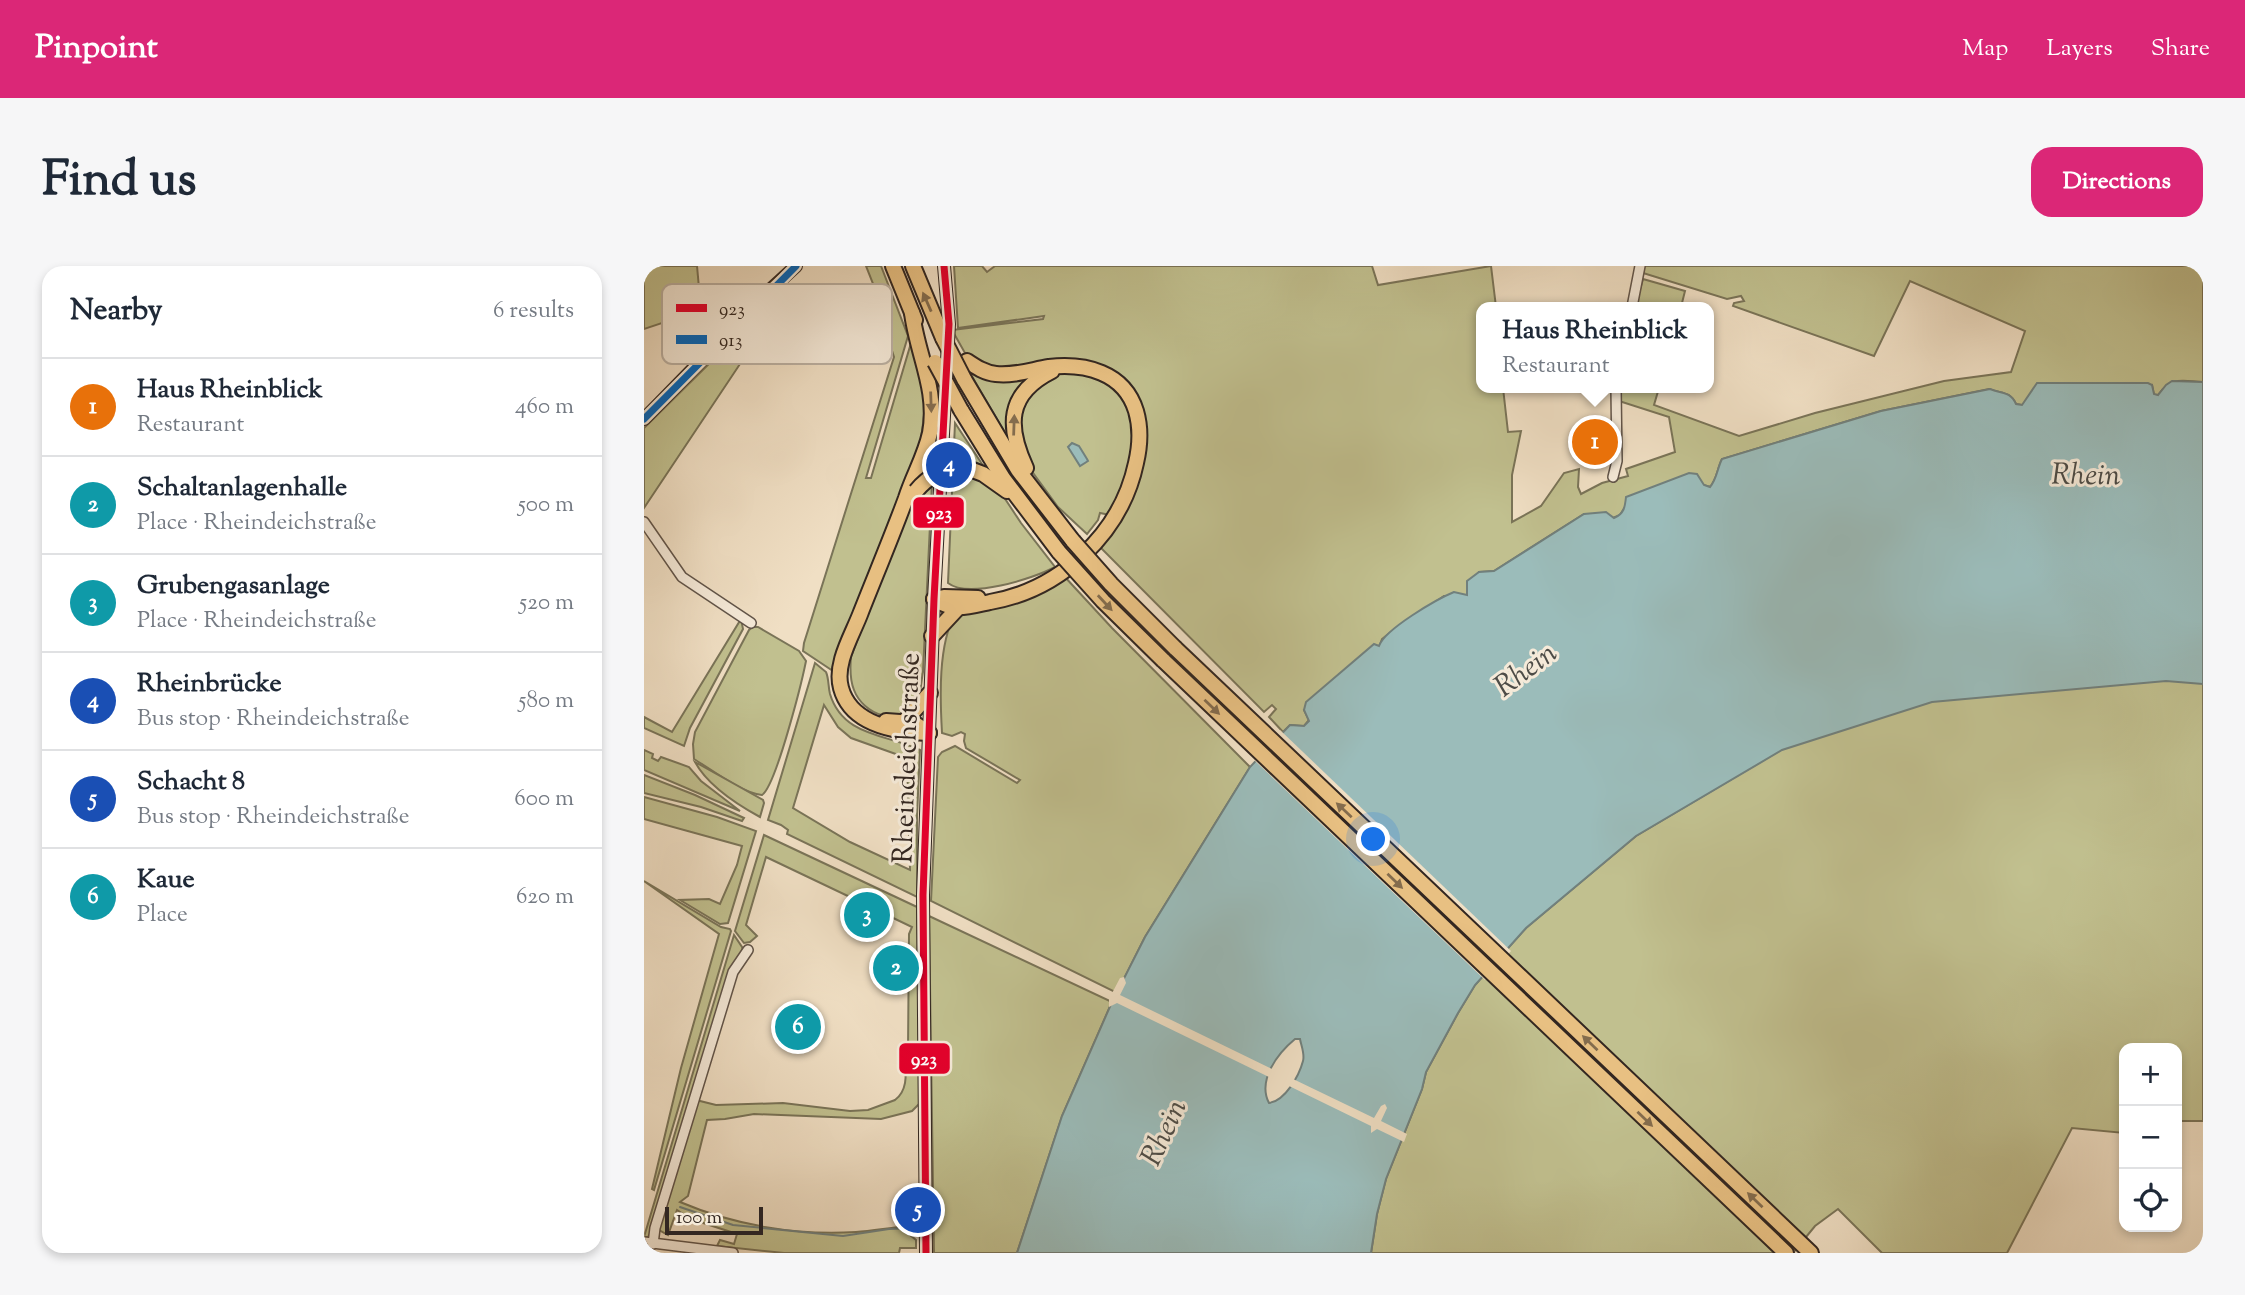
<!DOCTYPE html>
<meta charset="utf-8">
<style>
:root{--surface:#fff;--page:#f6f6f7;--text:#1f2937;--muted:#747a83;--line:#e0e1e3;--accent:#db2777}
body{margin:0;font-family:"Sorts Mill Goudy",serif;background:var(--page);color:var(--text)}
.controls{position:absolute;right:21px;bottom:21px;display:grid;overflow:hidden;border-radius:14px;box-shadow:0 4px 10px #0003}
.controls button{width:63px;height:63px;display:grid;place-items:center;padding:0;border:0;border-bottom:2px solid var(--line);background:var(--surface);color:var(--text);font:35px sans-serif}
.scale{position:absolute;left:21px;bottom:18px;width:98px;box-sizing:border-box;padding-left:7px;border:4px solid #332721;border-top:0;font-size:19px;line-height:24px;white-space:nowrap;color:#332721;-webkit-text-stroke:5px #f5ead9;paint-order:stroke}
.you{position:absolute;left:730px;top:574px;width:24px;height:24px;margin:-18px;border:5px solid #fff;border-radius:50%;background:#1a73e8;box-shadow:0 0 0 10px #1a73e833}
.badge{display:grid;place-items:center;width:46px;height:46px;border-radius:50%;background:var(--accent);color:#fff;font-size:23px;font-weight:700}
.pin{position:absolute;translate:-50% -50%;border:4px solid #fff;box-shadow:0 2px 7px #0006}
.popup{position:absolute;left:832px;top:36px;width:238px;height:91px;box-sizing:border-box;display:grid;place-content:center;border-radius:14px;background:var(--surface);filter:drop-shadow(0 2px 5px #0005);font-size:23px;white-space:nowrap;color:var(--muted)}
.popup b{font-size:26px;color:var(--text)}
.popup::after{content:'';position:absolute;left:50%;top:100%;margin-left:-14px;border:14px solid transparent;border-top-color:var(--surface)}
.list{margin:0;padding:0;list-style:none}
h2{display:flex;justify-content:space-between;align-items:center;height:91px;margin:0;padding:0 28px;font-size:30px}
h2 small{font-size:23px;font-weight:400;color:var(--muted)}
.list li{display:grid;grid-template-columns:46px 1fr auto;gap:21px;align-items:center;box-sizing:border-box;height:98px;padding:0 28px;border-top:2px solid var(--line)}
.list b{display:block;font-size:26px;white-space:nowrap}
.list p{margin:0;font-size:23px;white-space:nowrap;color:var(--muted)}
.list em{font-size:23px;font-style:normal;color:var(--muted)}
.icon{flex:none;width:38px;height:38px;fill:none;stroke:currentColor;stroke-width:2;stroke-linecap:round;stroke-linejoin:round}
.map{position:relative;flex:none;width:1559px;height:987px;overflow:hidden;border-radius:21px}
header{display:flex;align-items:center;gap:42px;box-sizing:border-box;height:98px;padding:0 35px;background:var(--accent);color:#fff}
header strong{font-size:33px}
nav{display:flex;gap:38px;margin-inline-start:auto;font-size:24px}
.intro{display:flex;align-items:center;justify-content:space-between;box-sizing:border-box;height:168px;padding:0 42px}
h1{margin:0;font-size:49px}
.button{padding:18px 32px;border-radius:21px;background:var(--accent);color:#fff;font-size:24px;font-weight:700}
main{display:flex;gap:42px;padding:0 42px}
aside{flex:1;background:var(--surface);border-radius:21px;box-shadow:0 4px 10px #0003}
.map>svg:first-child{display:block}
</style>
<header>
<strong>Pinpoint</strong>
<nav><a>Map</a><a>Layers</a><a>Share</a></nav>
</header>
<div class="intro"><h1>Find us</h1><a class="button">Directions</a></div>
<main>
<aside>
<h2>Nearby<small>6 results</small></h2>
<ul class="list">
<li><span class="badge" style="background:#e8710a">1</span><div><b>Haus Rheinblick</b><p>Restaurant</p></div><em>460 m</em></li>
<li><span class="badge" style="background:#0f9aa8">2</span><div><b>Schaltanlagenhalle</b><p>Place · Rheindeichstraße</p></div><em>500 m</em></li>
<li><span class="badge" style="background:#0f9aa8">3</span><div><b>Grubengasanlage</b><p>Place · Rheindeichstraße</p></div><em>520 m</em></li>
<li><span class="badge" style="background:#1a4fb4">4</span><div><b>Rheinbrücke</b><p>Bus stop · Rheindeichstraße</p></div><em>580 m</em></li>
<li><span class="badge" style="background:#1a4fb4">5</span><div><b>Schacht 8</b><p>Bus stop · Rheindeichstraße</p></div><em>600 m</em></li>
<li><span class="badge" style="background:#0f9aa8">6</span><div><b>Kaue</b><p>Place</p></div><em>620 m</em></li>
</ul>
</aside>
<div class="map">
<svg width="1559" height="987" viewBox="0 0 1559 987">
<rect width="100%" height="100%" fill="#f0dfc4"/>
<filter id="stains"><feTurbulence type="fractalNoise" baseFrequency=".00286" numOctaves="4"/><feColorMatrix values="0 0 0 0 .2 0 0 0 0 .09 0 0 0 0 .02 0 0 0 .5 -.17"/></filter>
<radialGradient id="worn" r=".72"><stop offset=".6" stop-color="#630" stop-opacity="0"/><stop offset="1" stop-color="#630" stop-opacity=".3"/></radialGradient>
<g fill="#c1c08f" stroke="#7a7458" stroke-width="2" fill-rule="evenodd">
<path d="M 0,0 L 53,0 L 57,44 L 0,63 Z"/>
<path d="M 222,0 L 237,0 L 264,70 L 222,212 L 227,212 L 267,77 L 282,134 L 277,173 L 192,407 L 159,385 L 160,377 L 250,91 L 244,72 L 248,66 Z"/>
<path d="M 310,0 L 338,0 L 343,6 L 351,0 L 728,0 L 734,19 L 847,0 L 852,41 L 837,41 L 837,122 L 859,122 L 864,166 L 877,165 L 868,209 L 868,256 L 897,240 L 920,207 L 935,203 L 934,221 L 937,228 L 958,217 L 984,210 L 982,203 L 1031,186 L 1025,151 L 975,135 L 974,122 L 1015,122 L 1010,139 L 1095,170 L 1171,147 L 1300,115 L 1367,106 L 1381,65 L 1266,15 L 1230,90 L 1089,40 L 1090,37 L 1100,35 L 1097,30 L 1083,33 L 999,7 L 999,0 L 1559,0 L 1559,116 C 1537,115 1528,110 1514,129 L 1510,129 L 1508,119 L 1378,139 L 1372,138 C 1366,125 1358,128 1345,123 L 1237,145 L 1078,193 C 1073,203 1073,213 1066,221 L 1060,219 L 981,241 L 976,249 L 969,252 L 940,248 L 850,305 L 835,306 L 823,330 L 800,330 L 748,365 L 738,373 L 735,381 L 660,444 L 665,454 L 660,460 L 646,459 L 639,466 L 625,451 L 632,443 L 628,439 L 620,446 L 456,281 L 466,249 L 456,247 L 454,254 L 443,268 L 414,241 L 365,174 L 322,100 L 321,87 L 308,64 L 399,53 L 400,50 L 314,62 Z"/>
<path d="M 999,13 L 1041,25 L 1037,41 L 991,41 Z"/>
<path d="M 83,80 L 98,95 L 0,242 L 0,162 Z"/>
<path d="M 311,157 L 377,257 L 411,301 C 389,313 324,333 304,317 Z"/>
<path d="M 288,217 L 279,406 C 277,415 277,431 272,438 C 254,462 219,448 210,424 C 206,414 206,402 207,391 L 259,255 L 267,239 Z"/>
<path d="M 420,310 L 468,362 L 606,501 L 501,671 L 473,727 L 287,635 L 294,491 L 298,486 L 311,480 L 373,517 L 376,514 L 322,482 L 320,475 L 321,468 L 317,466 L 308,470 L 298,467 C 296,432 294,379 311,348 Z"/>
<path d="M 97,353 L 99,363 L 46,462 L 40,480 L 0,462 L 0,451 L 28,466 Z"/>
<path d="M 109,361 L 114,361 L 155,385 L 162,395 C 158,415 132,520 118,529 C 98,527 68,504 50,493 L 49,478 L 51,466 L 105,364 Z"/>
<path d="M 171,397 L 182,406 C 185,413 184,420 186,428 C 199,471 243,468 276,484 L 273,550 L 273,631 L 143,568 L 144,564 L 137,559 L 124,554 ZM 180,439 L 194,461 L 207,472 L 263,492 L 266,604 L 206,576 L 149,542 Z"/>
<path d="M 1523,412 L 1559,415 L 1559,855 L 1533,855 L 1533,782 L 1480,782 L 1480,867 L 1428,862 L 1363,987 L 1238,987 L 1194,943 L 1171,960 L 1149,987 L 727,987 L 733,948 L 742,913 L 778,823 L 782,806 L 814,747 L 831,719 L 882,662 L 992,570 L 1140,482 L 1293,432 Z"/>
<path d="M 0,484 L 9,488 L 8,492 L 14,495 L 17,491 L 45,501 L 57,515 L 96,545 L 0,504 Z"/>
<path d="M 51,496 L 119,534 L 120,537 L 116,551 C 94,539 64,520 51,496 Z"/>
<path d="M 0,509 L 51,529 L 100,552 L 98,555 L 57,541 L 0,527 Z"/>
<path d="M 0,531 L 73,551 L 112,565 L 84,657 L 76,658 L 36,634 L 65,633 L 76,638 L 93,599 L 98,580 L 0,553 Z"/>
<path d="M 120,569 L 273,641 L 276,837 L 268,845 L 237,853 L 110,848 L 81,853 L 63,854 L 44,930 L 36,936 C 90,959 153,970 212,966 C 230,965 248,961 266,960 L 265,968 L 272,974 L 272,982 L 256,982 L 255,987 L 140,987 L 73,980 L 76,974 L 90,978 L 93,968 L 47,953 L 33,944 L 24,969 L 15,964 L 52,834 L 72,839 L 139,837 L 206,845 L 224,844 L 251,834 C 266,823 261,802 261,786 L 264,784 L 265,668 L 268,661 L 243,649 L 243,641 L 208,632 L 122,591 L 102,659 L 113,670 L 106,676 L 100,677 L 91,665 Z"/>
<path d="M 0,615 L 77,661 L 86,663 L 87,665 L 10,924 L 8,923 L 37,802 L 75,668 Z"/>
<path d="M 285,650 L 468,736 L 418,850 L 373,987 L 290,987 Z"/>
<path d="M 90,669 L 98,681 L 99,685 L 6,968 L 4,971 L 0,971 Z"/>
</g>
<g fill="#9bbcba" stroke="#71807d" stroke-width="2" fill-rule="evenodd">
<path d="M 1528,115 L 1559,116 L 1559,418 L 1522,415 L 1288,436 L 1138,484 L 992,570 L 882,662 L 831,719 L 814,747 L 782,806 L 778,823 L 742,913 L 733,948 L 727,987 L 373,987 L 418,850 L 468,736 L 501,671 L 606,501 L 646,459 L 660,460 L 665,455 L 660,444 L 662,436 L 730,378 L 735,380 C 741,363 793,333 810,326 L 823,329 L 823,315 L 835,306 L 850,305 L 940,248 L 962,246 L 970,252 C 980,248 981,241 982,231 L 1045,207 L 1053,208 L 1060,219 L 1066,221 C 1073,213 1073,203 1078,193 L 1237,145 L 1346,123 C 1358,128 1366,125 1372,138 L 1378,139 L 1393,117 L 1504,117 L 1508,119 L 1510,128 L 1514,129 L 1522,119 ZM 651,773 L 656,773 C 657,779 661,788 659,795 C 655,810 641,835 625,837 C 613,814 634,787 651,773 Z"/>
<path d="M 428,177 L 435,180 L 443,193 L 444,195 L 436,200 L 424,181 Z"/>
</g>
<g fill="#f0dfc4">
<path d="M 636,464 L 867,685 L 841,714 L 609,493 Z"/>
<path d="M 480,711 L 482,717 L 476,729 L 630,804 L 627,812 L 473,737 L 465,741 L 465,733 L 476,712 Z"/>
<path d="M 647,812 L 730,852 L 737,840 L 741,838 L 743,842 L 737,855 L 763,868 L 760,876 L 733,863 L 727,867 L 727,860 L 643,819 Z"/>
</g>
<g fill="none" stroke-linecap="round" stroke-linejoin="round">
<path stroke="#71807d" stroke-width="2" d="M 36,941 L 89,959 L 199,970 L 245,963 L 267,962"/>
<g stroke="#62554a" stroke-width="12">
<g id="minor">
<path d="M 988,41 L 996,0"/>
<path d="M 969,211 L 973,195 L 972,122"/>
<path d="M 0,256 L 38,311 L 107,357"/>
<path d="M 0,976 L 89,987"/>
<path d="M 9,978 L 11,962 L 89,706 L 104,684"/>
</g>
</g>
<g stroke="#332721" stroke-width="14">
<g id="major">
<path d="M 0,153 L 127,23 L 152,0"/>
<path d="M 282,987 L 279,629 L 290,333 L 305,58 L 300,0"/>
</g>
</g>
<g stroke="#332721" stroke-width="18">
<g id="highway">
<path d="M 249,0 L 271,54"/>
<path d="M 269,0 L 299,72"/>
<path d="M 268,47 C 273,88 294,124 286,167 C 281,190 269,210 262,232 C 248,270 232,308 217,346 C 209,368 190,397 197,422 C 207,459 252,466 285,467"/>
<path d="M 320,113 L 374,204 L 429,275"/>
<path d="M 317,144 L 359,212 L 415,286"/>
<path d="M 382,202 C 363,161 362,128 408,105"/>
<path d="M 326,203 L 339,208 L 363,225"/>
<path d="M 290,333 C 310,346 323,341 346,336 C 416,324 477,268 492,197 C 496,180 497,162 492,145 C 480,106 441,97 405,101 C 387,104 370,110 352,108 C 341,107 332,101 323,95"/>
<path d="M 290,333 L 300,331 L 334,332"/>
<path d="M 288,370 L 314,342"/>
<path d="M 531,382 L 1167,987"/>
<path d="M 519,394 L 1142,987"/>
<path d="M 242,455 L 270,457 L 285,467"/>
<path d="M 261,455 L 286,427"/>
</g>
</g>
<use href="#minor" stroke="#f5ead9" stroke-width="9"/>
<use href="#major" stroke="#e8c082" stroke-width="10"/>
<use href="#highway" stroke="#e8c082" stroke-width="14"/>
<g stroke="#332721" stroke-width="18" stroke-linecap="butt">
<g id="highway-bridge">
<path d="M 299,72 L 320,113"/>
<path d="M 291,96 L 317,144"/>
<path d="M 272,225 C 286,208 304,200 326,203"/>
<path d="M 429,275 L 467,318 L 531,382"/>
<path d="M 415,286 L 459,335 L 519,394"/>
</g>
</g>
<use href="#highway-bridge" stroke="#e8c082" stroke-width="14"/>
<g stroke="#f5ead9" stroke-width="12">
<path id="bus-1" d="M 282,987 L 279,629 L 290,333 L 305,58 L 300,0"/>
</g>
<g stroke="#f5ead9" stroke-width="12">
<path id="bus-2" d="M 0,153 L 152,0"/>
</g>
<use href="#bus-1" stroke="#e4002b" stroke-width="7"/>
<use href="#bus-2" stroke="#0065bd" stroke-width="7"/>
</g>
<defs><path id="oneway-solid" d="M-6-.8H1V-3.2L6.5 0L1 3.2V.8H-6Z" transform="scale(1.75)"/></defs>
<g fill="#846c4d">
<use href="#oneway-solid" transform="translate(283 36) rotate(-114)"/>
<use href="#oneway-solid" transform="translate(287 136) rotate(88)"/>
<use href="#oneway-solid" transform="translate(370 159) rotate(-88)"/>
<use href="#oneway-solid" transform="translate(461 337) rotate(47)"/>
<use href="#oneway-solid" transform="translate(568 441) rotate(44)"/>
<use href="#oneway-solid" transform="translate(700 544) rotate(-137)"/>
<use href="#oneway-solid" transform="translate(751 615) rotate(44)"/>
<use href="#oneway-solid" transform="translate(946 777) rotate(-136)"/>
<use href="#oneway-solid" transform="translate(1001 853) rotate(44)"/>
<use href="#oneway-solid" transform="translate(1111 934) rotate(-136)"/>
</g>
<g text-anchor="middle" stroke-width="6" stroke-linejoin="round" paint-order="stroke">
<g font-size="28" fill="#332721" stroke="#f5ead9">
<text transform="translate(261 492) rotate(-88)" y="10">Rheindeichstraße</text>
</g>
<g font-size="30" font-style="italic" fill="#4d4c47" stroke="#f5ead9">
<text transform="translate(1442 208) rotate(1)" y="10">Rhein</text>
<text transform="translate(881 403) rotate(-37)" y="10">Rhein</text>
<text transform="translate(519 866) rotate(-65)" y="10">Rhein</text>
</g>
</g>
<rect x="18" y="18" width="230" height="80" rx="10" fill="#f5ead9" stroke="#bbb0a2" stroke-width="2"/>
<rect x="32" y="38" width="31" height="8" fill="#e4002b"/>
<rect x="32" y="69" width="31" height="9" fill="#0065bd"/>
<g font-size="19" fill="#332721">
<text x="75" y="49">923</text>
<text x="75" y="80">913</text>
</g>
<g stroke="#f5ead9" stroke-width="2.5">
<rect x="268" y="230" width="53" height="33" rx="7" fill="#e4002b"/>
<rect x="254" y="776" width="53" height="33" rx="7" fill="#e4002b"/>
</g>
<g font-size="19" text-anchor="middle" font-weight="bold" fill="#fff">
<text x="295" y="253">923</text>
<text x="280" y="799">923</text>
</g>
<rect width="100%" height="100%" filter="url(#stains)"/>
<rect width="100%" height="100%" fill="url(#worn)"/>
</svg>
<div class="controls">
<button>+</button>
<button>−</button>
<button><svg class="icon" aria-label="locate" viewBox="0 0 24 24"><circle cx="12" cy="12" r="6"/><path d="M12 2v4M12 18v4M2 12h4M18 12h4"/></svg></button>
</div>
<div class="scale">100 m</div>
<div class="you"></div>
<div class="pin badge" style="left:951px;top:176px;background:#e8710a">1</div>
<div class="popup"><b>Haus Rheinblick</b>Restaurant</div>
<div class="pin badge" style="left:252px;top:702px;background:#0f9aa8">2</div>
<div class="pin badge" style="left:223px;top:649px;background:#0f9aa8">3</div>
<div class="pin badge" style="left:305px;top:199px;background:#1a4fb4">4</div>
<div class="pin badge" style="left:274px;top:944px;background:#1a4fb4">5</div>
<div class="pin badge" style="left:154px;top:761px;background:#0f9aa8">6</div>
</div>
</main>
